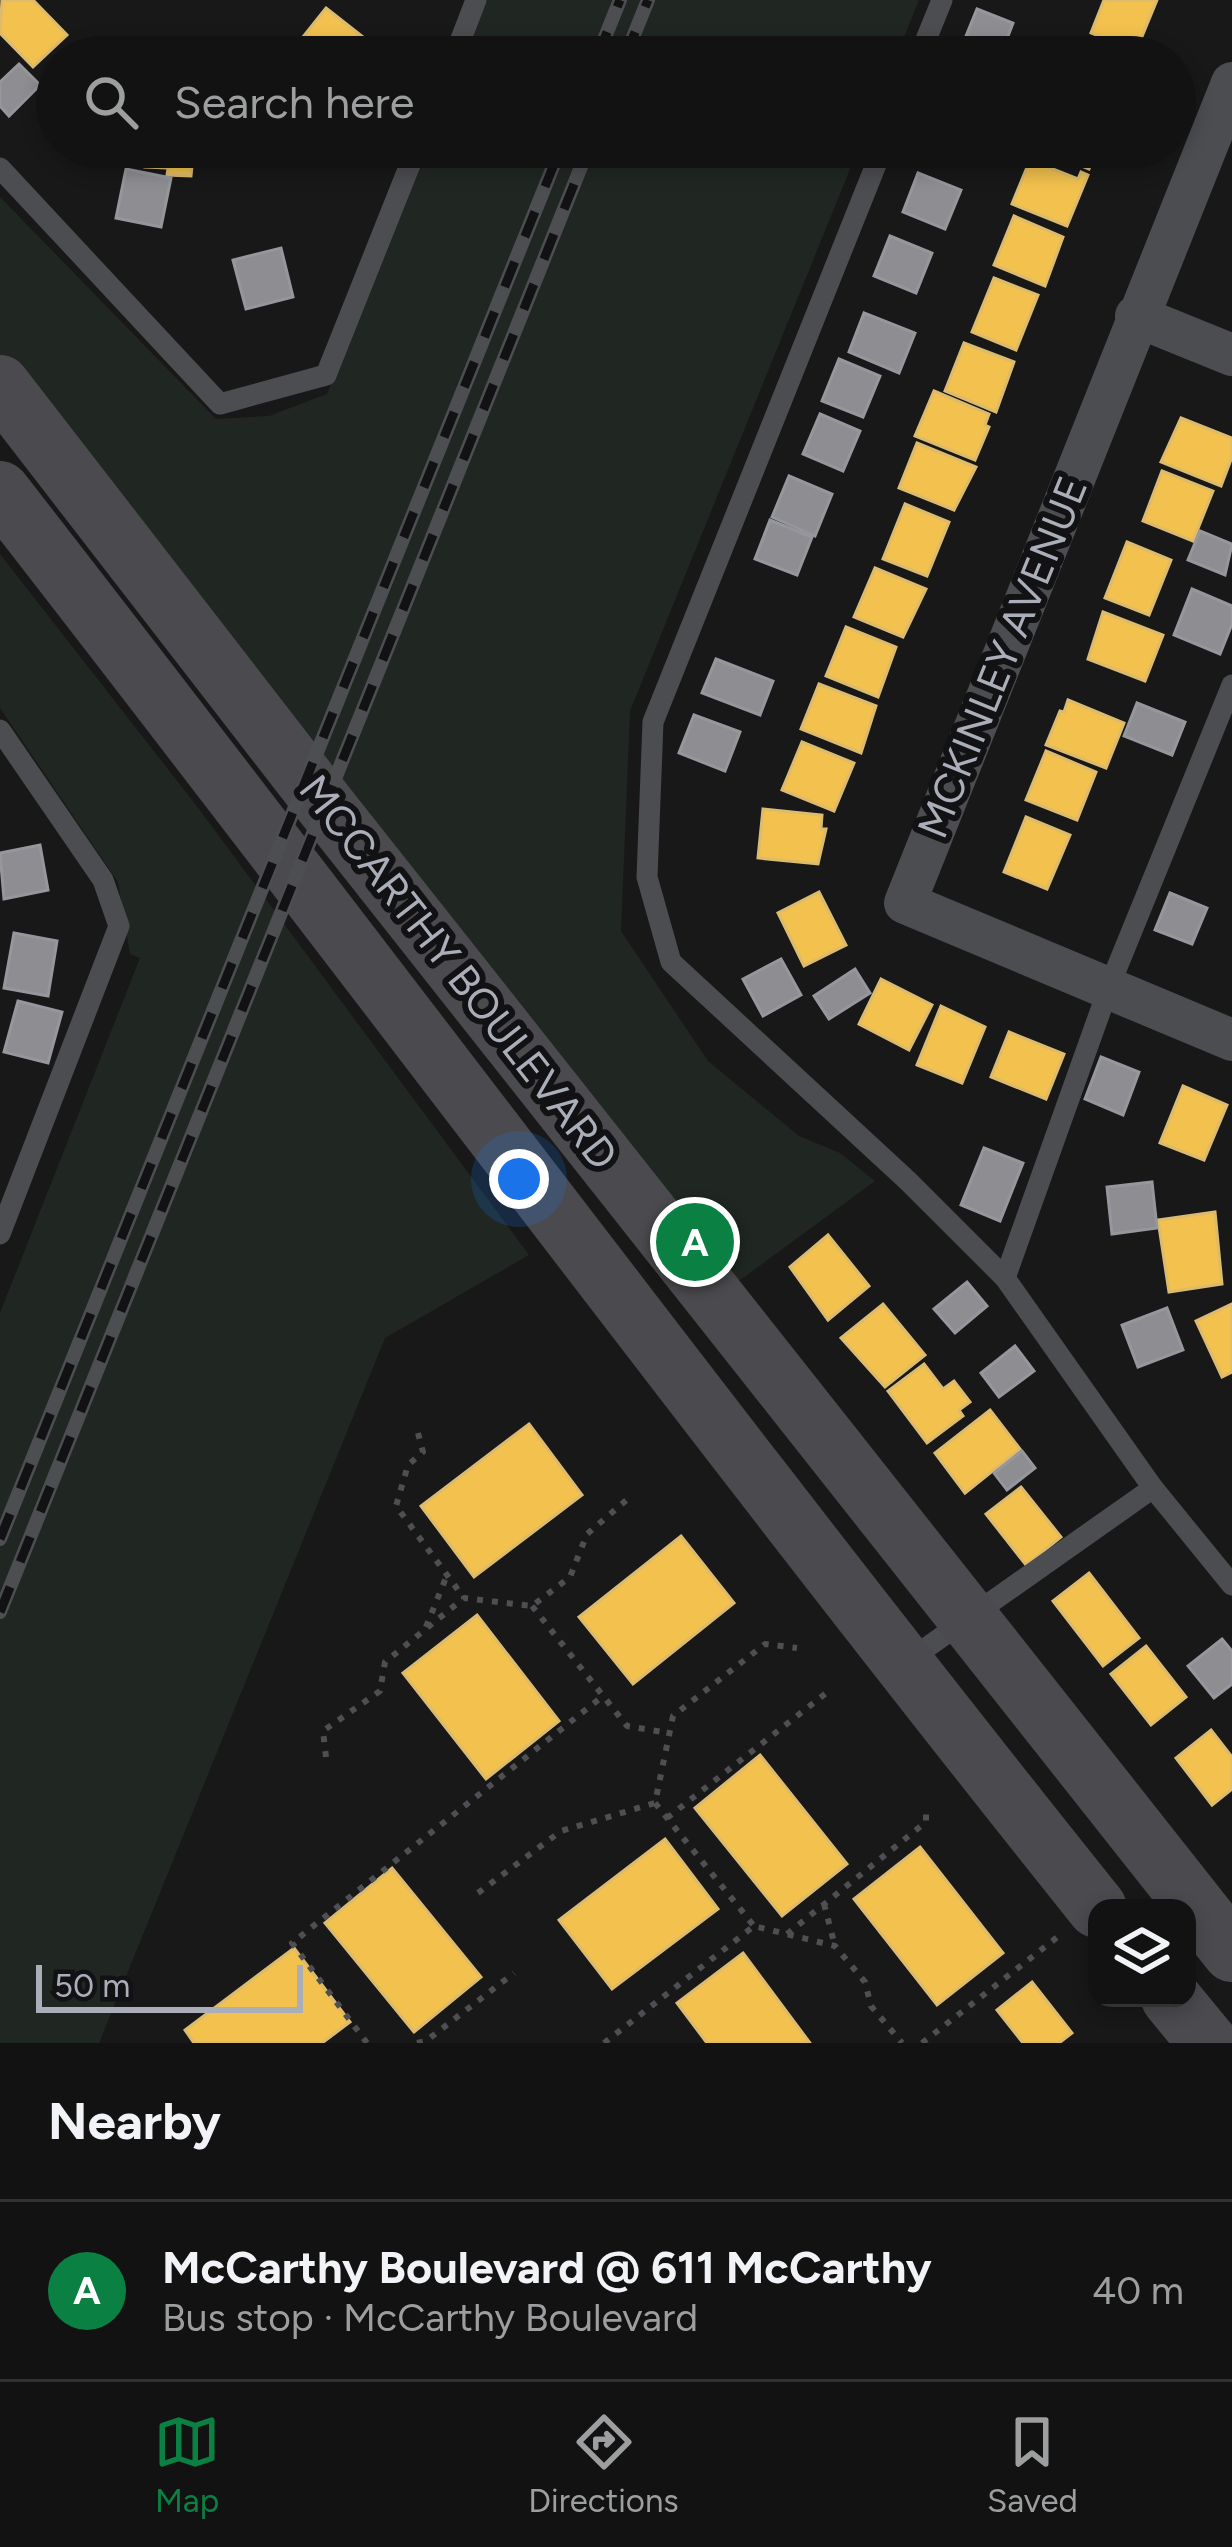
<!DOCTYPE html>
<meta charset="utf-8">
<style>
:root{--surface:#121212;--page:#1f2020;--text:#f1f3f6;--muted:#9c9e9f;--line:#313232;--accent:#0b8043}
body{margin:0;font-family:Figtree,sans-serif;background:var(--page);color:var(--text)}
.controls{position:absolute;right:36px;bottom:36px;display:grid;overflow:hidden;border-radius:24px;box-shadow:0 6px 18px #0003}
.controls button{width:108px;height:108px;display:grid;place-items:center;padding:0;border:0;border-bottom:3px solid var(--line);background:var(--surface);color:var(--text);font:60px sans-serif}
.scale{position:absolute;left:36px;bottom:30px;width:267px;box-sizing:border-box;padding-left:12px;border:6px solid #aaaeb8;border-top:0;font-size:33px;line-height:42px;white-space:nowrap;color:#aaaeb8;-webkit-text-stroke:9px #121214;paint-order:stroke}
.you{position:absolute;left:519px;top:1179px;width:42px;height:42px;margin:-30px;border:9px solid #fff;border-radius:50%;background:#1a73e8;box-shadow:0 0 0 18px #1a73e833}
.badge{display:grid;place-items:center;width:78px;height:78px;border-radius:50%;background:var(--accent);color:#fff;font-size:39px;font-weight:700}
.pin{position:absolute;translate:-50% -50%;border:6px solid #fff;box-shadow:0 3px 12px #0006}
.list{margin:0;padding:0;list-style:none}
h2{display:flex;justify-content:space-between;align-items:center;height:156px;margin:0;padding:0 48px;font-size:51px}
h2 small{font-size:39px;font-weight:400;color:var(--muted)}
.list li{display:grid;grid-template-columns:78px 1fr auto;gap:36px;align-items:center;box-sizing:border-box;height:180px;padding:0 48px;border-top:3px solid var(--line)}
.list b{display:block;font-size:45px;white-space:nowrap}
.list p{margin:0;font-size:39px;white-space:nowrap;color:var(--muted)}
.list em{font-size:39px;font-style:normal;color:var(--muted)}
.icon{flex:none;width:66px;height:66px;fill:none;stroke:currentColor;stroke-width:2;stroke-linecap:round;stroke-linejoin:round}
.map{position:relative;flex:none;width:1232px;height:2043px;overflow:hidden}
.search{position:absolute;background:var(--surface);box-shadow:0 6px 18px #0003;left:36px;right:36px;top:36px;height:132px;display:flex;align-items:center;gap:30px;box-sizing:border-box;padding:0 42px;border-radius:66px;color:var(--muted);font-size:45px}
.sheet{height:336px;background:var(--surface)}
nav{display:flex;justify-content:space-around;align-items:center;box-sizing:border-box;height:168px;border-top:3px solid var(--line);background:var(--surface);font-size:33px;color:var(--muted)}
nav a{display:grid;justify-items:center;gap:6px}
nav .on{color:var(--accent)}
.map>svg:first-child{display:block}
</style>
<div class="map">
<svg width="1232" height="2043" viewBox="0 0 1232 2043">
<rect width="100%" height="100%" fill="#181818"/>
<g fill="#202722">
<path d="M 487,0 L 919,0 L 896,57 L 464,57 Z"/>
<path d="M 427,147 L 859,147 L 630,711 L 621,931 L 708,1061 L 799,1136 L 840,1153 L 875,1181 L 732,1286 L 0,366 L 0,197 L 216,419 L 269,416 L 327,394 Z"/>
<path d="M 0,554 L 199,809 L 529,1255 L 385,1338 L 99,2043 L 0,2043 L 0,1313 L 140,958 L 130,954 L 118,882 L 0,708 Z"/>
</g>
<g fill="#f2c14e" stroke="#dcbb6e" stroke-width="3">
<path d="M 2,0 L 33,0 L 67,35 L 33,67 L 0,33 Z"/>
<path d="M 1104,0 L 1157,0 L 1136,51 L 1091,33 Z"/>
<path d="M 326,8 L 363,37 L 346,57 L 287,57 Z"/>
<path d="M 147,147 L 194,147 L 191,176 L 167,175 L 168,168 L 145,167 Z"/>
<path d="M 1049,147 L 1098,147 L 1089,169 L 1047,152 Z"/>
<path d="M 1030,160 L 1078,179 L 1081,172 L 1088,175 L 1067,226 L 1012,204 Z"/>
<path d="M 1014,216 L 1063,237 L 1045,286 L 994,265 Z"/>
<path d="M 994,278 L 1038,295 L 1016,350 L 972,332 Z"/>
<path d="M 964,343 L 1014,362 L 996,412 L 945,391 Z"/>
<path d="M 934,391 L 989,414 L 985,425 L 989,427 L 975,460 L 915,436 Z"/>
<path d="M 1181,418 L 1232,438 L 1232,457 L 1221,486 L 1161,462 Z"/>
<path d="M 917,443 L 976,467 L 954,510 L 899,488 Z"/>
<path d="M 1162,471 L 1213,491 L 1193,541 L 1143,521 Z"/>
<path d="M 905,504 L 949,522 L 927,576 L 883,559 Z"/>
<path d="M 1127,542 L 1171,560 L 1149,615 L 1105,598 Z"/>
<path d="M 875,568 L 926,589 L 903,637 L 854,617 Z"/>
<path d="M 1103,612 L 1163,635 L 1145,681 L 1088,659 Z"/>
<path d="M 846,627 L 896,647 L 878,697 L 826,676 Z"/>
<path d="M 819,684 L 876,706 L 861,753 L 801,729 Z"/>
<path d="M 1068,700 L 1124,723 L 1106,768 L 1046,745 L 1060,711 L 1064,712 Z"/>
<path d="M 802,742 L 854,763 L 834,811 L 782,790 Z"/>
<path d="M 1046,751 L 1096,772 L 1077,820 L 1026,800 Z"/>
<path d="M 763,809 L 822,815 L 821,829 L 826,829 L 818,864 L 758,858 Z"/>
<path d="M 1026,817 L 1070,835 L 1047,889 L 1004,872 Z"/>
<path d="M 819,892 L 846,945 L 804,966 L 778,913 Z"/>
<path d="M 881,979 L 932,1005 L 909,1050 L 859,1024 Z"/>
<path d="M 941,1006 L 985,1027 L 962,1083 L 917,1065 Z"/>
<path d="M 1009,1032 L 1064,1054 L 1046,1099 L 991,1077 Z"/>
<path d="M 1183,1086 L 1227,1105 L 1204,1160 L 1160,1143 Z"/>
<path d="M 1215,1212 L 1222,1284 L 1169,1292 L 1158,1220 Z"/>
<path d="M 828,1235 L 869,1286 L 828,1320 L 790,1267 Z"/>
<path d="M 883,1304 L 925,1355 L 885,1387 L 841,1338 Z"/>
<path d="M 1232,1304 L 1232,1372 L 1222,1377 L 1196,1321 Z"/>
<path d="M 924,1364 L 943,1389 L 954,1381 L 970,1402 L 959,1410 L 963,1416 L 927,1443 L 888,1391 Z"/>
<path d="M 990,1410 L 1020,1449 L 965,1493 L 935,1453 Z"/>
<path d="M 529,1424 L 582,1495 L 474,1577 L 421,1506 Z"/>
<path d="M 1021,1487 L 1061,1537 L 1026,1565 L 986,1514 Z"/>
<path d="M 681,1536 L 734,1603 L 633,1684 L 579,1617 Z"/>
<path d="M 1089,1573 L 1139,1638 L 1103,1666 L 1053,1601 Z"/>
<path d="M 477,1615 L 559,1721 L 486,1779 L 403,1673 Z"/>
<path d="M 1146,1646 L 1186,1697 L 1151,1725 L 1111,1674 Z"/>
<path d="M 1211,1730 L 1232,1757 L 1232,1789 L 1212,1805 L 1176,1758 Z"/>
<path d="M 760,1755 L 847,1864 L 782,1916 L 695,1808 Z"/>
<path d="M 665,1839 L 718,1909 L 612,1989 L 559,1920 Z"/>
<path d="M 920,1847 L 1003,1953 L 937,2005 L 854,1899 Z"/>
<path d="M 392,1868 L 481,1977 L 414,2032 L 325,1923 Z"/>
<path d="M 294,1948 L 350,2022 L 322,2043 L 194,2043 L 185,2030 Z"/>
<path d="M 743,1953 L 810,2043 L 707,2043 L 677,2003 Z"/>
<path d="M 1032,1982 L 1072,2033 L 1059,2043 L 1023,2043 L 997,2010 Z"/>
</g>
<g fill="#8d8d92" stroke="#96979d" stroke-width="3">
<path d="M 977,9 L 1013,23 L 1000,57 L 989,57 L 962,46 Z"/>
<path d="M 19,64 L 40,85 L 9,116 L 0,106 L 0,82 Z"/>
<path d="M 126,169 L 171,178 L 161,227 L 116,218 Z"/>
<path d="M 918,173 L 961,190 L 945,229 L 903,212 Z"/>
<path d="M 890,236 L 932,253 L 916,293 L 874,276 Z"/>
<path d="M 281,248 L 293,297 L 246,309 L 233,260 Z"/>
<path d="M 864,313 L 915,333 L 899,373 L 849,352 Z"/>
<path d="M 839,359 L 880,376 L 863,417 L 822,401 Z"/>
<path d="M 820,414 L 860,431 L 843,471 L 803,454 Z"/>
<path d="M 789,476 L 832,494 L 815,536 L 772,517 Z"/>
<path d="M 770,520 L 812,537 L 797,575 L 755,559 Z"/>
<path d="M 1200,531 L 1232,544 L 1225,575 L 1188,560 Z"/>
<path d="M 1192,589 L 1232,606 L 1232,624 L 1220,654 L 1174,635 Z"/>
<path d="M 716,659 L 773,681 L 760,715 L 702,693 Z"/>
<path d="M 1137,703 L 1185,722 L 1172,755 L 1124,736 Z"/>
<path d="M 694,715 L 740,732 L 725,771 L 679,753 Z"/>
<path d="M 40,845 L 48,890 L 4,899 L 0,853 Z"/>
<path d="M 1170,893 L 1207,908 L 1192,944 L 1155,930 Z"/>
<path d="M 14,933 L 57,941 L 48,996 L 4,988 Z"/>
<path d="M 781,959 L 801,995 L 763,1016 L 743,979 Z"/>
<path d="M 855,969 L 870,993 L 829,1019 L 814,996 Z"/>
<path d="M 18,1001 L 62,1012 L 48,1063 L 4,1052 Z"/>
<path d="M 1101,1057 L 1139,1072 L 1123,1115 L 1085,1099 Z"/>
<path d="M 984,1148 L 1023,1163 L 1000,1221 L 961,1205 Z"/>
<path d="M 1152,1182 L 1157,1228 L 1112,1234 L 1107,1187 Z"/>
<path d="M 967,1282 L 987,1306 L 955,1333 L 934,1309 Z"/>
<path d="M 1167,1308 L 1183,1350 L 1138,1367 L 1122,1325 Z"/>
<path d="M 1015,1346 L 1034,1371 L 999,1397 L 981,1373 Z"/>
<path d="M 1022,1451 L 1035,1468 L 1007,1490 L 994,1473 Z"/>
<path d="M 1222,1639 L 1232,1651 L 1232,1684 L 1214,1698 L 1188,1666 Z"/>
</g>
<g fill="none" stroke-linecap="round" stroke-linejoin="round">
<g stroke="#4e4f52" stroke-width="6" stroke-dasharray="6 9" stroke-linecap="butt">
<path d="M 418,1433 L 423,1452 L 408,1465 L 396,1506 L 464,1598"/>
<path d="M 532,1606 L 627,1726 L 668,1733"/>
<path d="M 426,1627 L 447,1575"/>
<path d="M 326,1757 L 323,1731 L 380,1691 L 385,1662 L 464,1598 L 532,1606 L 570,1577 L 587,1534 L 630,1497"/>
<path d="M 655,1803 L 754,1926"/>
<path d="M 667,1818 L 830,1690"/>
<path d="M 478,1893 L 561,1831 L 655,1803 L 673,1716 L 765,1644 L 797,1648"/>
<path d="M 824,1904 L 835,1946"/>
<path d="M 787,1934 L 926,1822 L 926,1812"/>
<path d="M 367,2043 L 292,1943 L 603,1696"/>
<path d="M 417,2043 L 426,2041 L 514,1973"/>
<path d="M 604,2043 L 754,1926 L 835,1946 L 865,1982 L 871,2006 L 902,2043"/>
<path d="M 922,2043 L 1060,1935"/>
</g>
<g stroke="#4c4d51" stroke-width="21">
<path d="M 454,57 L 476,0"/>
<path d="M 919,57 L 942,0"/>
<path d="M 883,147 L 653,722 L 647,877 L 671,962 L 908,1181 L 1005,1278 L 1153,1488 L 1232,1585"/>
<path d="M 0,168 L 220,404 L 326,375 L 417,147"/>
<path d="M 0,730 L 103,880 L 119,926 L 0,1234"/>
<path d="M 1005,1278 L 1109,987 L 1232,685"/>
<path d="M 909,1660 L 1153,1488"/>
</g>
<g stroke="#4c4d51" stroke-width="42">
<path d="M 1232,83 L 905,903 L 1232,1040"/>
<path d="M 1136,316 L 1232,355"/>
</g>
<g stroke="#4b4b4f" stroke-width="60">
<path d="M 0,385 L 325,805 L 1232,1952"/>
<path d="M 0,491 C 367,962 724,1442 1097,1908"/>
<path d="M 1171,1998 L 1208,2043"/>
</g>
<g stroke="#4d4e51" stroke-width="14">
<g id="rail">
<path d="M 597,57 L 620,0"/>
<path d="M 625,57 L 648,0"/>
<path d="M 0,1539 L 561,147"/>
<path d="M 0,1612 L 589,147"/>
</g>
</g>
<use href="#rail" stroke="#121214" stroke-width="9" stroke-dasharray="27" stroke-linecap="butt"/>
</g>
<g text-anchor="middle" stroke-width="12" stroke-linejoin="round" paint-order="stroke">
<g font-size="42" fill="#aaaeb8" stroke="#121214">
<text transform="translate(1002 657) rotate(-68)" y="15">MCKINLEY AVENUE</text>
<text transform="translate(459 972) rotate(52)" y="15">MCCARTHY BOULEVARD</text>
</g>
</g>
</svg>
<div class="controls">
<button><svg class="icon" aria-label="layers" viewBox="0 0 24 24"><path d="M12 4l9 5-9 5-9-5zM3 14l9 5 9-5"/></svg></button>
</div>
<div class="scale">50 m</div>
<div class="you"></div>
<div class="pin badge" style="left:695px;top:1242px">A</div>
<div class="search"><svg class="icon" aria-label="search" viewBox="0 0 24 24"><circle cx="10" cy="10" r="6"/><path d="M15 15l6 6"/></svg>Search here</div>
</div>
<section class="sheet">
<h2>Nearby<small></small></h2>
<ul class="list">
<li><span class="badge">A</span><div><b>McCarthy Boulevard @ 611 McCarthy</b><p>Bus stop · McCarthy Boulevard</p></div><em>40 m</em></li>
</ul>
</section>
<nav>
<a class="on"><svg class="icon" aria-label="map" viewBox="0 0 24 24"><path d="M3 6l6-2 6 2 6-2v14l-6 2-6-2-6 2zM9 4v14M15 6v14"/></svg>Map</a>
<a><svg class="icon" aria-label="directions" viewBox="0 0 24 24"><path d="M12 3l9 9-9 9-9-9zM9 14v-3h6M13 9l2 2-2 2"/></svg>Directions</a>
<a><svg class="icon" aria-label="saved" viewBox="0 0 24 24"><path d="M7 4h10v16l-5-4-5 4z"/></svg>Saved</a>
</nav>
